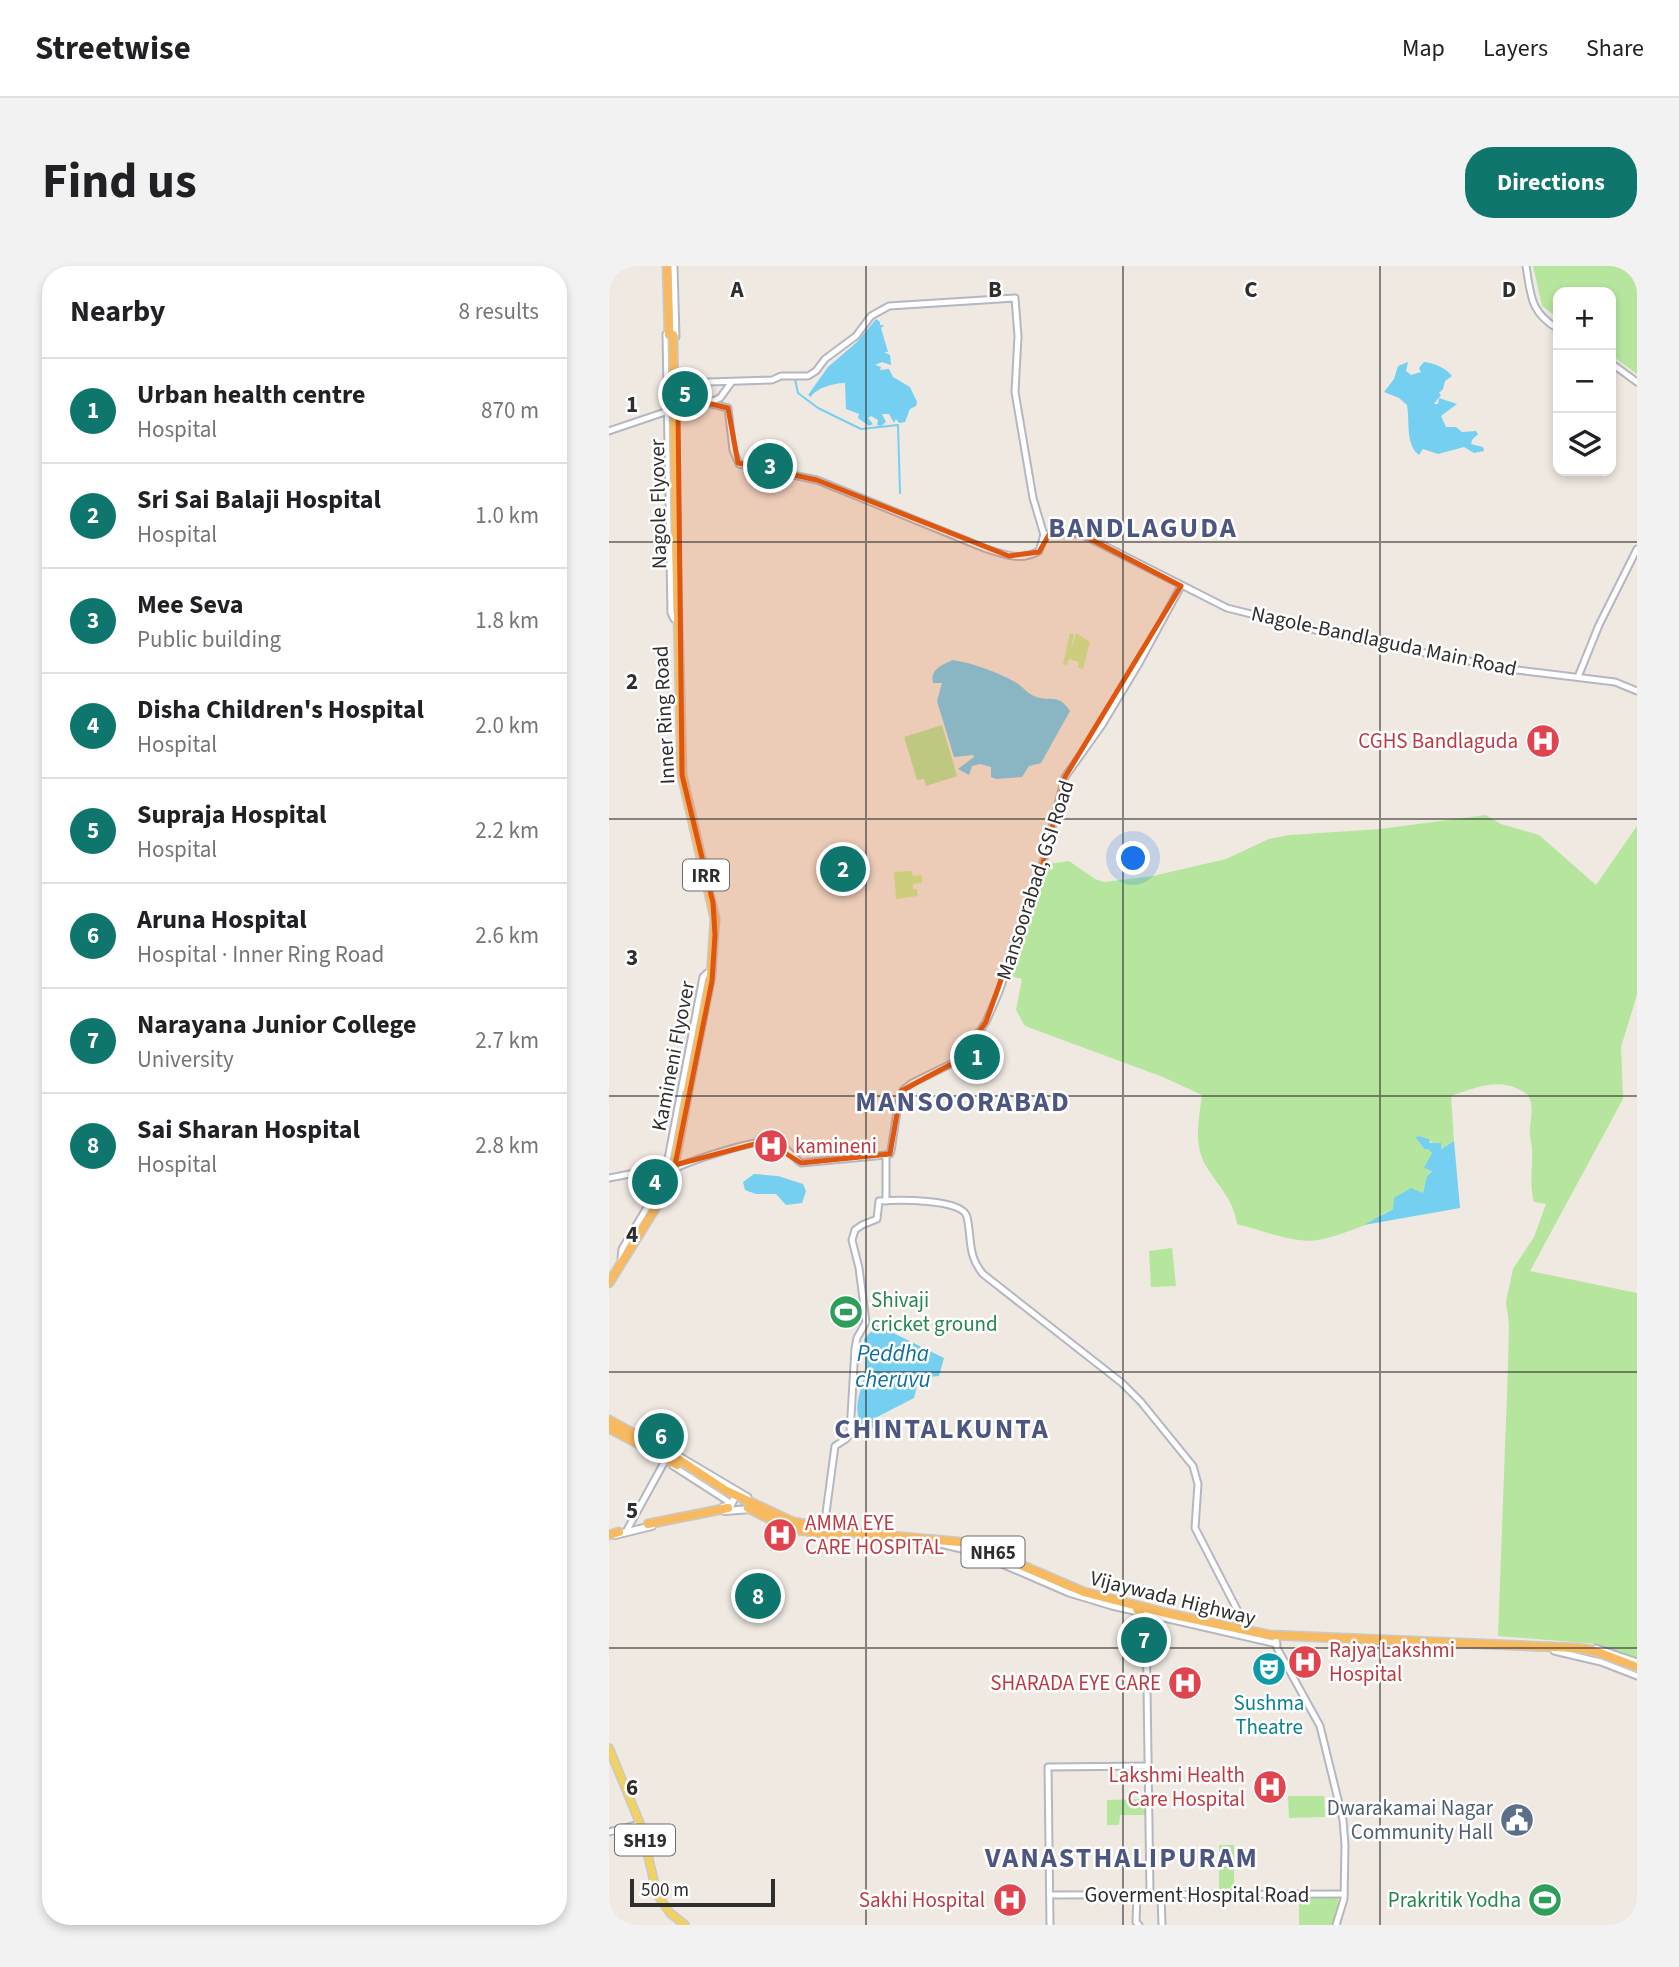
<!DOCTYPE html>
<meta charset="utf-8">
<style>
:root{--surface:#fff;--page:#f2f2f2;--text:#202124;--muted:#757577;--line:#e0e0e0;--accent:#0f766e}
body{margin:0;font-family:"Source Sans 3",sans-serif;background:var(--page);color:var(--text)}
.controls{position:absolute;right:21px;top:21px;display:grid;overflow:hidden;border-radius:14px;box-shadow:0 4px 10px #0003}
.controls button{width:63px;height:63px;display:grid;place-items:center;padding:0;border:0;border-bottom:2px solid var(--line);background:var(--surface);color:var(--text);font:35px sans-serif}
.scale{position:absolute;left:21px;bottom:18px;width:145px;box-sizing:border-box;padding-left:7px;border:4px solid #2e2e2e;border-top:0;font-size:19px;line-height:24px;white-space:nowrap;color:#2e2e2e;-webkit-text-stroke:5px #fff;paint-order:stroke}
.you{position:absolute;left:525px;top:593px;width:24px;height:24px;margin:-18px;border:5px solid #fff;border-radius:50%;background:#1a73e8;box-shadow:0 0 0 10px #1a73e833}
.badge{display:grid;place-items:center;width:46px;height:46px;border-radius:50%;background:var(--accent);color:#fff;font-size:23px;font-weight:700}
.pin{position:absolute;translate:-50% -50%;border:4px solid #fff;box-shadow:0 2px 7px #0006}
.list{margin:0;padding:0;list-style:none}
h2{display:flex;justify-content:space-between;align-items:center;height:91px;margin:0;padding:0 28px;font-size:30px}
h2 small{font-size:23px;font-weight:400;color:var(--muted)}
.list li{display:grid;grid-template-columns:46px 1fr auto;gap:21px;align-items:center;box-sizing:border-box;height:105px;padding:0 28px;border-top:2px solid var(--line)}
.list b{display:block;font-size:26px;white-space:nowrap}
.list p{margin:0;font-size:23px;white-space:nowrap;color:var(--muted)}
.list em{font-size:23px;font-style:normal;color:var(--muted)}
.icon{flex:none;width:38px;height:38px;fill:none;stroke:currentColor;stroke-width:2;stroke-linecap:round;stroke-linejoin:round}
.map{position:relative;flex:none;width:1028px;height:1659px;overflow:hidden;border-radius:28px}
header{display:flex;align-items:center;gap:42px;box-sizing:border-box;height:98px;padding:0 35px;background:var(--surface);border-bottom:2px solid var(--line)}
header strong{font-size:33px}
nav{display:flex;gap:38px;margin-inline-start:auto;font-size:24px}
.intro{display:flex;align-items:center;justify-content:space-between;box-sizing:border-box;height:168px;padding:0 42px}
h1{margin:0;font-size:49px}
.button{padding:18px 32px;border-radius:28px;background:var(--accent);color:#fff;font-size:24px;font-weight:700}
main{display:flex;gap:42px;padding:0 42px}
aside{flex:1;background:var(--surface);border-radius:28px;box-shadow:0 4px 10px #0003}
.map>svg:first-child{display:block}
</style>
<header>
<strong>Streetwise</strong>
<nav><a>Map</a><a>Layers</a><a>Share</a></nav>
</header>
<div class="intro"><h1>Find us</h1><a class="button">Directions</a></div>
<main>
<aside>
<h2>Nearby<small>8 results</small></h2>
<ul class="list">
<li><span class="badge">1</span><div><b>Urban health centre</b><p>Hospital</p></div><em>870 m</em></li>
<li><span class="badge">2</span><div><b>Sri Sai Balaji Hospital</b><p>Hospital</p></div><em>1.0 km</em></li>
<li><span class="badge">3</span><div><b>Mee Seva</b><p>Public building</p></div><em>1.8 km</em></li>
<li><span class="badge">4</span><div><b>Disha Children's Hospital</b><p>Hospital</p></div><em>2.0 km</em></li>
<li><span class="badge">5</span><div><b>Supraja Hospital</b><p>Hospital</p></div><em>2.2 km</em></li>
<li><span class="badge">6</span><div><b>Aruna Hospital</b><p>Hospital · Inner Ring Road</p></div><em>2.6 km</em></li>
<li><span class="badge">7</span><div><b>Narayana Junior College</b><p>University</p></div><em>2.7 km</em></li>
<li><span class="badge">8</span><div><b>Sai Sharan Hospital</b><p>Hospital</p></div><em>2.8 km</em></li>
</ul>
</aside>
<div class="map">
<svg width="1028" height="1659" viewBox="0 0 1028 1659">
<rect width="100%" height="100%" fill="#efe9e1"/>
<g fill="#b6e59e">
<path d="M 924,0 L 1028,0 L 1028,108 L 1002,89 L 1002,26 L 949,26 L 949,52 L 933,40 Z"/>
<path d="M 333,459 L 348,510 L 317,520 L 315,513 L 308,514 L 295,471 Z"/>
<path d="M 877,549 L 892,558 L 930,569 L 987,619 L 1028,560 L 1028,729 L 1012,781 L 1014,833 L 921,1005 L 1028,1027 L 1028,1393 L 988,1378 L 889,1370 L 899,1101 L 900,1058 L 897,1036 L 904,1003 L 925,971 L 937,938 L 925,936 C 920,918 924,902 923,885 C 923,877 920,870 921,862 C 922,850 925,840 919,829 C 894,810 870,820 842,830 L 845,875 L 831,883 L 827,878 L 809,870 L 810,876 L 816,884 L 819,883 L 823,887 L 816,902 L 823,904 L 818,910 L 814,927 L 786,937 L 784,943 C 774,946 767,955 756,959 C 743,964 728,970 714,973 C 688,980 654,964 628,958 C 625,934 609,920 597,900 C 584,878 590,853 593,829 L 554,811 L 416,760 L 407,744 L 413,713 L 401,710 L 421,649 L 426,645 L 423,642 L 439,598 L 460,595 L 486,613 L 495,616 L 544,610 L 617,593 L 660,573 L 681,569 L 771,563 Z"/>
<path d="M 563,982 L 567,1020 L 542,1021 L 540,985 Z"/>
<path d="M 679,1530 L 715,1530 L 716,1551 L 680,1552 Z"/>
<path d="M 536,1533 L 537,1549 L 511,1549 L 510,1559 L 498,1559 L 498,1534 Z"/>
<path d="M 610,1579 L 625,1579 L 625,1626 L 610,1627 Z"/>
<path d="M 690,1630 L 729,1631 L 730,1644 L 723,1659 L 690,1659 Z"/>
</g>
<g fill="#c9ec9a">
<path d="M 461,367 L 465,368 L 462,384 L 467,367 L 481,376 L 474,403 L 469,402 L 470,396 L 460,393 L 458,399 L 454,398 Z"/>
<path d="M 303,605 L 304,610 L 313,609 L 313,617 L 304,618 L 304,623 L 308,623 L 309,630 L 287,633 L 285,606 Z"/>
</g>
<g fill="#75cff0">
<path d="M 267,53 L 271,56 L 271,59 L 275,59 L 272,62 L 279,86 L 275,86 L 281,89 L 282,99 L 273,96 L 266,99 L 272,101 L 271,104 L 280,103 L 284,111 L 301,121 L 308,136 L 307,140 L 301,143 L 296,156 L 290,157 L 287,153 L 285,157 L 280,148 L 273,148 L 277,156 L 272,160 L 268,159 L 269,154 L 262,150 L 259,152 L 264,158 L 260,160 L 249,152 L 250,148 L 237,143 L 236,117 C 225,117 207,122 202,131 L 199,129 L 219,101 L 248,76 Z"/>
<path d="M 799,96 L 797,105 L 802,109 L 812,106 L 810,102 L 815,96 C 825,97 837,102 843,110 L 836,115 L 834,123 L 830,127 L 832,129 L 825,138 L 829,138 L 830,132 L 848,138 L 832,150 L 837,161 L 847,161 L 853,166 L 867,165 L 869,168 L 863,174 L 862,178 L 874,181 L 875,185 L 865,187 L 855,181 L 829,188 L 814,183 L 810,189 C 796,178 801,156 798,139 L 790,132 L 775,126 L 785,113 L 789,100 Z"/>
<path d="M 344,394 C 364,397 388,406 406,416 C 412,419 417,426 423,429 C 440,438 448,425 461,445 L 432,497 L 420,500 L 413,511 L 387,513 L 382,511 L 382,501 L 371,498 L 363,500 L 360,509 L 349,503 L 365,491 L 364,489 L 345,491 L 328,435 L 333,417 L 324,417 C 321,403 333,399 344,394 Z"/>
<path d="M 809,870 L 820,873 L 821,877 L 832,877 L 832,883 L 845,875 L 851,942 L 755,959 L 784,943 L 785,932 L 802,922 L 814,927 L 818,910 L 823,905 L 815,902 L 823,887 L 819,883 L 816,884 L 807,872 Z"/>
<path d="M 145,908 L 169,910 L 194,918 L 197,925 L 193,937 L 177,939 L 167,928 L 147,928 L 136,924 L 134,916 Z"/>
<path d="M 268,1059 L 335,1092 L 330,1110 L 310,1112 L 305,1132 L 268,1151 L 265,1162 L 255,1162 C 240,1142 255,1123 256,1102 C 257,1092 255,1083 255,1073 Z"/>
</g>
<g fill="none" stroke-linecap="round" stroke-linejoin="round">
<path stroke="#75cff0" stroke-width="2" d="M 186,113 L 189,127 L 209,142 L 252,163 L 289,159 L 291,227"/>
<path stroke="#c8c4bd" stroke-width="8" stroke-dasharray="8 4" stroke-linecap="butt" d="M 119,1242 L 134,1239 L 146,1243"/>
<g stroke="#b4b7c1" stroke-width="9">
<g id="tertiary">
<path d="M 65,0 L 67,71"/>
<path d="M 917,0 C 922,30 921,46 949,63"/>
<path d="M 57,68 L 62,347 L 65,353"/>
<path d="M 1002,97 L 1028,116"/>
<path d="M 68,117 L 163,114 L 172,110 L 199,110 L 207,105 L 216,93 L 247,70 L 262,50 L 280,40 L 406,32 L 409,70 L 406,126 L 424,232 L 435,269"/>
<path d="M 99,137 L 111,132 L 122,117"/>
<path d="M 69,144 L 98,137 L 119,142 L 124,184 L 130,198 L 208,214 L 375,282 C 394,288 411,296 430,285 L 435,269"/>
<path d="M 0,165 L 59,145"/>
<path d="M 435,269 L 446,267 L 472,268 L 618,342 L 746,374 L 908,404 L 1006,416 L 1028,425"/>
<path d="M 969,411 L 990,359 L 1028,283"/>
<path d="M 277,889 L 281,888 L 282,885 L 289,839 L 294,824 L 303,817 L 350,794 L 377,756 L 390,726 L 434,597 L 456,511 L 493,459 L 529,399 L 572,320"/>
<path d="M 277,889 L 277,935"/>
<path d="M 58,898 L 94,711 L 98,707"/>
<path d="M 67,902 C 82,895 153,870 167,876 C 176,880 184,891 192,897 L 277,889"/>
<path d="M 0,912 L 57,901"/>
<path d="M 12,992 L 13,983 L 46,928 L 57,904"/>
<path d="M 70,1190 L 139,1231 L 138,1235"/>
<path d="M 64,1200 L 120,1236 L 122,1239"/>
<path d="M 215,1262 L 226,1180 L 237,1173 L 241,1167 L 246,1082 L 248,1072 L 257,1056 L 250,1002 L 243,974 L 246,964 L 253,959 L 268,953 L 270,935 C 286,934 354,932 358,951 C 363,972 358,989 374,1008 L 513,1117 L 532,1136 L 584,1200 L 589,1218 L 586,1262 L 634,1355 L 636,1364"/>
<path d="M 18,1264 L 57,1193"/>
<path d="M 323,1276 L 365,1286 L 460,1327 L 503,1340 L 668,1378"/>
<path d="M 537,1352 L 541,1629"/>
<path d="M 667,1374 L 668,1382 L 711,1460 L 734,1554 L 736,1579 L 735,1633 L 727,1659"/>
<path d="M 987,1382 L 1028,1396"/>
<path d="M 945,1385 L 992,1396 L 1028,1410"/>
<path d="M 0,1566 L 31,1558"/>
<path d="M 441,1629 L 735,1628"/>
<path d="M 528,1629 L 527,1656 L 530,1659"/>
<path d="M 552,1629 L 553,1659"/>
<path d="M 441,1659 L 439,1501 L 540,1500"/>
</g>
</g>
<g stroke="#b4b7c1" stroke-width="10">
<g id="secondary">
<path d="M 114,1241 L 122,1239 L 125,1233"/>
<path d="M 116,1245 L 142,1243"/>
<path d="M 6,1269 L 43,1260"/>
</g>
</g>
<g stroke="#c9c9c9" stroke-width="10">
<path id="primary" d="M 0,1482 L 32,1560 L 48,1628 L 61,1647 L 76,1659"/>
</g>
<g stroke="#c9c9c9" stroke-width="11">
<g id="trunk">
<path d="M 58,0 L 60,69"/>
<path d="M 67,270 L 73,509 L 106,653 L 102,710 L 79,826"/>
<path d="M 0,1017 L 52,933"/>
<path d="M 0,1154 L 60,1187 L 116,1224 L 184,1256 L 248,1267 L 361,1277 L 475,1326 L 565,1349 L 660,1369 L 969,1382 L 986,1385 L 1028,1401"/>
<path d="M 0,1162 L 68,1199"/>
<path d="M 139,1242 L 181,1263 L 229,1269"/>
<path d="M 39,1258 L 119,1242"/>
<path d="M 0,1269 L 10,1266"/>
<path d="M 528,1343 L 537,1355"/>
</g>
</g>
<use href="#tertiary" stroke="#fff" stroke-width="5"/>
<use href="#secondary" stroke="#fff" stroke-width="6"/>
<use href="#primary" stroke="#f2d163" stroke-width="7"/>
<use href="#trunk" stroke="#f8ba60" stroke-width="8"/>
<g stroke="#c9c9c9" stroke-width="11" stroke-linecap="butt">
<g id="trunk-bridge">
<path d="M 64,69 L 67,270"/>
<path d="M 52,933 L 66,896 L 79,826"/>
</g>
</g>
<use href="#trunk-bridge" stroke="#f8ba60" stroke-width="8"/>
</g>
<path fill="#df570e" fill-opacity="0.2" stroke="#df570e" stroke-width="5" stroke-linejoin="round" d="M 98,137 L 119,142 L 129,197 L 208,214 L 400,290 L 430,286 L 441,267 L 472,268 L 572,320 L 456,511 L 434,597 L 377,756 L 350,794 L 292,825 L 281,888 L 192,897 L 157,875 L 66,899 L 103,715 L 106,669 L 104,637 L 73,509 L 69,144 Z"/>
<path fill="none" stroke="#2e2e2e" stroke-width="2" stroke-opacity="0.55" d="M 257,0 L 257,1659M 514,0 L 514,1659M 771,0 L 771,1659M 0,276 L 1028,276M 0,553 L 1028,553M 0,830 L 1028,830M 0,1106 L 1028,1106M 0,1382 L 1028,1382"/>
<defs>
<g id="hospital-disc" transform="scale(1.75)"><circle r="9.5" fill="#e0444e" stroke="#fff"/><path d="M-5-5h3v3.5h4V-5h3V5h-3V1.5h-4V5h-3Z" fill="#fff"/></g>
<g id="stadium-disc" transform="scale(1.75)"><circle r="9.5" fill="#2e9e5b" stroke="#fff"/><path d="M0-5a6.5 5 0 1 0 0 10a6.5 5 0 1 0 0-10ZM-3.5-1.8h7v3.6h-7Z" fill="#fff"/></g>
<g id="theatre-disc" transform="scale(1.75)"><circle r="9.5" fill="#0f9aa8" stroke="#fff"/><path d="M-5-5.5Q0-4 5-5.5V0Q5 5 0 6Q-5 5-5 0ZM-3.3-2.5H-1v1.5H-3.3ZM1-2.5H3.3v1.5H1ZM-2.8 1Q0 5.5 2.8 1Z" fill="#fff"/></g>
<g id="civic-disc" transform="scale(1.75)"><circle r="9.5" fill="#5c6f8a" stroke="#fff"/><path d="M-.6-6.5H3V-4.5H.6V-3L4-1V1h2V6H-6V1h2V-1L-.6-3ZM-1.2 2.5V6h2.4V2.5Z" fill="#fff"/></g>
</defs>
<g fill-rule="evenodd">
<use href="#hospital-disc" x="934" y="475"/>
<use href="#hospital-disc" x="162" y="880"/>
<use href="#stadium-disc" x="237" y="1046"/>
<use href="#hospital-disc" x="171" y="1269"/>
<use href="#hospital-disc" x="696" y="1396"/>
<use href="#theatre-disc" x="660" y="1403"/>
<use href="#hospital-disc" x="576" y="1417"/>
<use href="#hospital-disc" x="661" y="1521"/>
<use href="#civic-disc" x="908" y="1554"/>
<use href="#hospital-disc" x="401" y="1634"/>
<use href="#stadium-disc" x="936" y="1634"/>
</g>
<g text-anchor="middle" stroke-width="5" stroke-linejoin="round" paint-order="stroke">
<g fill="#fff" stroke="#6d6d6d" stroke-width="2">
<rect x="74" y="593.5" width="46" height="31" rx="5"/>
<rect x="352.5" y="1270.5" width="63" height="31" rx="5"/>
<rect x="6" y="1558.5" width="60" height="31" rx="5"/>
</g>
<g font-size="19" font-weight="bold" fill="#2e2e2e">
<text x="97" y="616">IRR</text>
<text x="384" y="1293">NH65</text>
<text x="36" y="1581">SH19</text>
</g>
<g font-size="21" fill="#2e2e2e" stroke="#fff">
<text transform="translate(49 238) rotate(-91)" y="7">Nagole Flyover</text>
<text transform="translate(775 375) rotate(12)" y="7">Nagole-Bandlaguda Main Road</text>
<text transform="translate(55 449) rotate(-93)" y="7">Inner Ring Road</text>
<text transform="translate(426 614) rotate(-72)" y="7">Mansoorabad, GSI Road</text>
<text transform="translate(64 790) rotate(-79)" y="7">Kamineni Flyover</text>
<text transform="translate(564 1332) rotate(14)" y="7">Vijaywada Highway</text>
<text x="588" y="1636">Goverment Hospital Road</text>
</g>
<g font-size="21" fill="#be3a42" stroke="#fff" text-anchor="end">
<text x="909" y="482">CGHS Bandlaguda</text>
<text x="186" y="887" text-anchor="start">kamineni</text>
<text x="196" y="1264" text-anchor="start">AMMA EYE<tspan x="196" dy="24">CARE HOSPITAL</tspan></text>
<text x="720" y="1391" text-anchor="start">Rajya Lakshmi<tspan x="720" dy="24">Hospital</tspan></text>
<text x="552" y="1424">SHARADA EYE CARE</text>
<text x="636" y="1516">Lakshmi Health<tspan x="636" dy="24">Care Hospital</tspan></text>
<text x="376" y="1641">Sakhi Hospital</text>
</g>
<g font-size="21" fill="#27864d" stroke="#fff" text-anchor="start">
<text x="262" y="1041">Shivaji<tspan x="262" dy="24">cricket ground</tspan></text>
<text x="912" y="1641" text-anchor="end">Prakritik Yodha</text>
</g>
<g font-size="21" fill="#0d838f" stroke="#fff">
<text x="660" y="1444">Sushma<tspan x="660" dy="24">Theatre</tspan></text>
</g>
<g font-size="21" fill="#4e5e75" stroke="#fff" text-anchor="end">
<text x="884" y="1549">Dwarakamai Nagar<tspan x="884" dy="24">Community Hall</tspan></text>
</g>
<g font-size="23" font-style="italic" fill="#0d6fa3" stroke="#fff">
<text x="284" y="1095">Peddha<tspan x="284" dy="26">cheruvu</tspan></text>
</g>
<g font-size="28" font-weight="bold" letter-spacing="2" fill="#4d5680" stroke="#fff">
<text x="534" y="271">BANDLAGUDA</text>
<text x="354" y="845">MANSOORABAD</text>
<text x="333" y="1172">CHINTALKUNTA</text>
<text x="513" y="1601">VANASTHALIPURAM</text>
</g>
</g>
<g font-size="23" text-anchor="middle" font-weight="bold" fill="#2e2e2e" stroke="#fff" stroke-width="5" stroke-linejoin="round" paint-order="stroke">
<text x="128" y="31">A</text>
<text x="386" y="31">B</text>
<text x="642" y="31">C</text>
<text x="900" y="31">D</text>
<text x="23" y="146">1</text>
<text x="23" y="423">2</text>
<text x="23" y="699">3</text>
<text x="23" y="976">4</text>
<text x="23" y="1252">5</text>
<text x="23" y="1529">6</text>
</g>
</svg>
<div class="controls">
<button>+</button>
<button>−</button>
<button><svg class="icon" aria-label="layers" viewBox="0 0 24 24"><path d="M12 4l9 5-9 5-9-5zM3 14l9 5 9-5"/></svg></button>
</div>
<div class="scale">500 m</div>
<div class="you"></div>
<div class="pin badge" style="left:368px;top:791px">1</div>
<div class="pin badge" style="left:234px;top:603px">2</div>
<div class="pin badge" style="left:161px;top:200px">3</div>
<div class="pin badge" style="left:46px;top:916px">4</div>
<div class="pin badge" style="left:76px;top:128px">5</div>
<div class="pin badge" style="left:52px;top:1170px">6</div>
<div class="pin badge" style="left:535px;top:1374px">7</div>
<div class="pin badge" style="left:149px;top:1330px">8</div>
</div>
</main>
